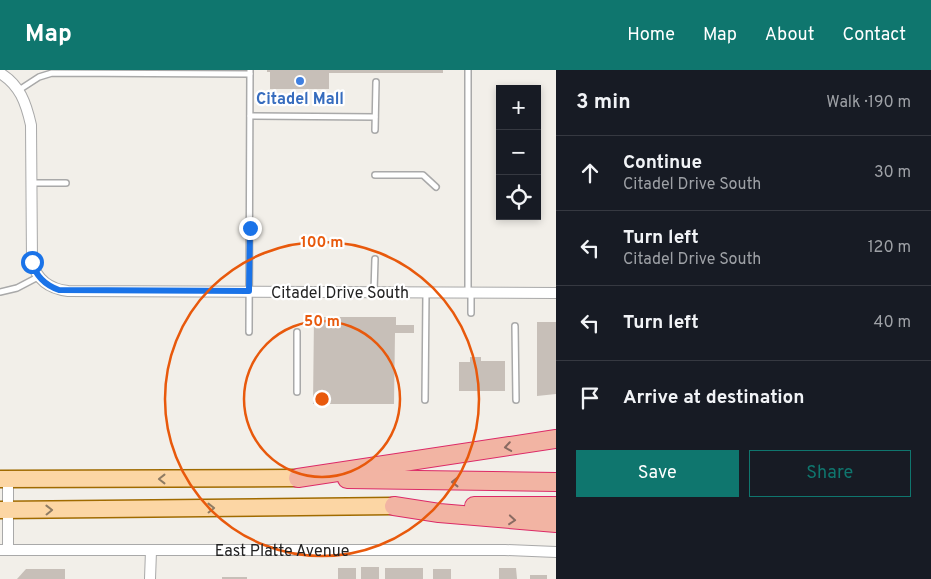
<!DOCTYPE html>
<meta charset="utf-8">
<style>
:root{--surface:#171b24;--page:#20242c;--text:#f1f3f6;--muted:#9ea1a6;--line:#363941;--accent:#0f766e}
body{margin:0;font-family:Overpass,sans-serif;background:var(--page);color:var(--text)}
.controls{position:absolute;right:15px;top:15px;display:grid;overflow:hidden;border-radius:0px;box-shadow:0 2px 8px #0003}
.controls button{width:45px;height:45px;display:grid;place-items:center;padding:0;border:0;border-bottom:1px solid var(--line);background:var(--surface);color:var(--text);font:25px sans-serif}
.stop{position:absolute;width:15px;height:15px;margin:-11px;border:4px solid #1a73e8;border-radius:50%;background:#fff}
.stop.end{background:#1a73e8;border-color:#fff;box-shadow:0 1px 5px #0008}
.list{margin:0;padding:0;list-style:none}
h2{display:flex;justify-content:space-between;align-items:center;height:65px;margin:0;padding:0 20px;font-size:21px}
h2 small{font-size:16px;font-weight:400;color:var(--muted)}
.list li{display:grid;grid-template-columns:32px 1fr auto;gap:15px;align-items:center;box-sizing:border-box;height:75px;padding:0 20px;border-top:1px solid var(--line)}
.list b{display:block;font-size:19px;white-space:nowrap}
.list p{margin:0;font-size:16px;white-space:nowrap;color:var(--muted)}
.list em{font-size:16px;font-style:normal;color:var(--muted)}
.actions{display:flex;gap:10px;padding:15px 20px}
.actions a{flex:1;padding:11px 0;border:1px solid var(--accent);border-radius:0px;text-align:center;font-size:18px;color:var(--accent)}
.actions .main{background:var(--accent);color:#fff}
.icon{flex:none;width:28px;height:28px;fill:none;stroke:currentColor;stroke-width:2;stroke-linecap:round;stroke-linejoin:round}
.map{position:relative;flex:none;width:556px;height:509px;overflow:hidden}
header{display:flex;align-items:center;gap:30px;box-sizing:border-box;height:70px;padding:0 25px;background:var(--accent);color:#fff}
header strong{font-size:24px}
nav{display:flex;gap:28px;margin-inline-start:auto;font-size:18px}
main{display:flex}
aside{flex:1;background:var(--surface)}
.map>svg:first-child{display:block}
</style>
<header>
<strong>Map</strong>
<nav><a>Home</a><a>Map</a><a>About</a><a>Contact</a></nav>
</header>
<main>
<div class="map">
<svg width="556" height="509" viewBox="0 0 556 509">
<rect width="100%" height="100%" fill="#f2efe9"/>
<g fill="#c7bfb8">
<path d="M 267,0 L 443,0 L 443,3 L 329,3 L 329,19 L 270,19 L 270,2 L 267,2 Z"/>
<path d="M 314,247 L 396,247 L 396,255 L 414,255 L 414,263 L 395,263 L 394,334 L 313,334 Z"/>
<path d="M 537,252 L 556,252 L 556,324 L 537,326 Z"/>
<path d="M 470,287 L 481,287 L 481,291 L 505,291 L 505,321 L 459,321 L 459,292 L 470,292 Z"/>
<rect x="361" y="497" width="18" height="12"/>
<rect x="338" y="498" width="18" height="11"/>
<rect x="385" y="498" width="38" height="11"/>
<path d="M 499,498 L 516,498 L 517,509 L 499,509 Z"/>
<path d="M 26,499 L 65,499 L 65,509 L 17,509 Z"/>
<rect x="433" y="499" width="18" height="10"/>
<rect x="530" y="505" width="17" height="4"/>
<rect x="222" y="507" width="25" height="2"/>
</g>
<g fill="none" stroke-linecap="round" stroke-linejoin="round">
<g stroke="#a9a9a9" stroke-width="8">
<g id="service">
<path d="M 468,0 L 468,223"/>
<path d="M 19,20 L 39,7 L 52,3 L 250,4"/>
<path d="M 250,46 L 375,47"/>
<path d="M 375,60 L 376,12"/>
<path d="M 375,105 L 423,105 L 436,117"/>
<path d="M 32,113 L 66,113"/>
<path d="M 0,222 L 17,218 L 38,207"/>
<path d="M 374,222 L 375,189"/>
<path d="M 471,243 L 471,223"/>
<path d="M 515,256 L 516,330"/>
<path d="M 249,262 L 250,0"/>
<path d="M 297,262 L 297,322"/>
<path d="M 425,330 L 426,223"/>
</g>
</g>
<g stroke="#a9a9a9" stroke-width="12">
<g id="minor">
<path d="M 0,3 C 20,15 26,33 31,55 L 32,192 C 37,210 50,219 68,221 L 556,223"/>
<path d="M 0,480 L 8,480 L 8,409"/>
<path id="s1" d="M 8,480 L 505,480 L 556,482"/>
<path d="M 150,509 L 151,481"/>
</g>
</g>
<g stroke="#a06b00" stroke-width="19">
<g id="primary">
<path d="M 0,409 L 298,408"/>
<path d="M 0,440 L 394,436"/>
</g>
</g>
<g stroke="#dc2a67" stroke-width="20">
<g id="trunk">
<path d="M 298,408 L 556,369"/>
<path d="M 347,409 L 556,412"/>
<path d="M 394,436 L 439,443 L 556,453"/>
<path d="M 474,436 L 556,436"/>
</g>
</g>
<use href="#service" stroke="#fff" stroke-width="5"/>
<use href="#minor" stroke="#fff" stroke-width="10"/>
<use href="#primary" stroke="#fcd6a4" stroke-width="16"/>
<use href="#trunk" stroke="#f2b4a3" stroke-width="18"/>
</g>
<defs><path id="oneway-chevron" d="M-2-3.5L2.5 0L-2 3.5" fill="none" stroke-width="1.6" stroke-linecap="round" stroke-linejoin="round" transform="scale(1.25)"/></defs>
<g stroke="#8a6b62">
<use href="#oneway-chevron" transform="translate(508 377) rotate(171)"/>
<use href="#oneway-chevron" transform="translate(455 412) rotate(-180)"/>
<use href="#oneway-chevron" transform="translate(512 450) rotate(5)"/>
</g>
<g stroke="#8f7c63">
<use href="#oneway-chevron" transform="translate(162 409) rotate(180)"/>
<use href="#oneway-chevron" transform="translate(211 438) rotate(-1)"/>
<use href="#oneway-chevron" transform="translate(49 440) rotate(-1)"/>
</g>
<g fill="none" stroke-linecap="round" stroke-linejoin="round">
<path stroke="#1a73e8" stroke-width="6" d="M 32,192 C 36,207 45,215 59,220 L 249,221 L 250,158"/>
</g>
<g fill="none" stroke="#e8590c" stroke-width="2.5">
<circle cx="322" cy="329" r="78"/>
<circle cx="322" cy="329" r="157"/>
</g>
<circle fill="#3f7fe0" stroke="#fff" stroke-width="2" cx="300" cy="11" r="5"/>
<g text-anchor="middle" stroke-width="4.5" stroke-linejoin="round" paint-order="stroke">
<g font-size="16" font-weight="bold" fill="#366cbe" stroke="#fff">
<text x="300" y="34">Citadel Mall</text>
</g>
<g font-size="16" fill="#222" stroke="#fff">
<text x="340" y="228">Citadel Drive South</text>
<text dy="6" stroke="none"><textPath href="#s1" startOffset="274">East Platte Avenue</textPath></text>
</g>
</g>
<circle cx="322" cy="329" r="8" fill="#e8590c" stroke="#fff" stroke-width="2.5"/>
<g font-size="15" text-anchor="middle" font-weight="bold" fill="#e8590c" stroke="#fff" stroke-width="4.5" stroke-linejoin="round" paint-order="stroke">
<text x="322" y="177">100 m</text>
<text x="322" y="256">50 m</text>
</g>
</svg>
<div class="controls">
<button>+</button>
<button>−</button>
<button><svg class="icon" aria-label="locate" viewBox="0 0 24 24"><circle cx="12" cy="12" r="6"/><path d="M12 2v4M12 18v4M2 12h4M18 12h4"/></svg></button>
</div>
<div class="stop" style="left:32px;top:192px"></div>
<div class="stop end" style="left:250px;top:158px"></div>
</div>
<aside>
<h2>3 min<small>Walk · 190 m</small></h2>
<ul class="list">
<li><svg class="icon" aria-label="ahead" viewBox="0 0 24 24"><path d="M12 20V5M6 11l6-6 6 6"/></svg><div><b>Continue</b><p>Citadel Drive South</p></div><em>30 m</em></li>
<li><svg class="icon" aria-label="left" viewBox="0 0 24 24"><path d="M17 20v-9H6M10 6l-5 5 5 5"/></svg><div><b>Turn left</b><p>Citadel Drive South</p></div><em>120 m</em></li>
<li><svg class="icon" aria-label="left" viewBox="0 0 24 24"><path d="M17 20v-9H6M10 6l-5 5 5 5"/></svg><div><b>Turn left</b></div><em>40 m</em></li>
<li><svg class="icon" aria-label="arrive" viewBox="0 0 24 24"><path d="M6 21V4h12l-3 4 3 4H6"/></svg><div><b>Arrive at destination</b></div></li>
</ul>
<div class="actions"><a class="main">Save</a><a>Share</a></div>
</aside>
</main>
